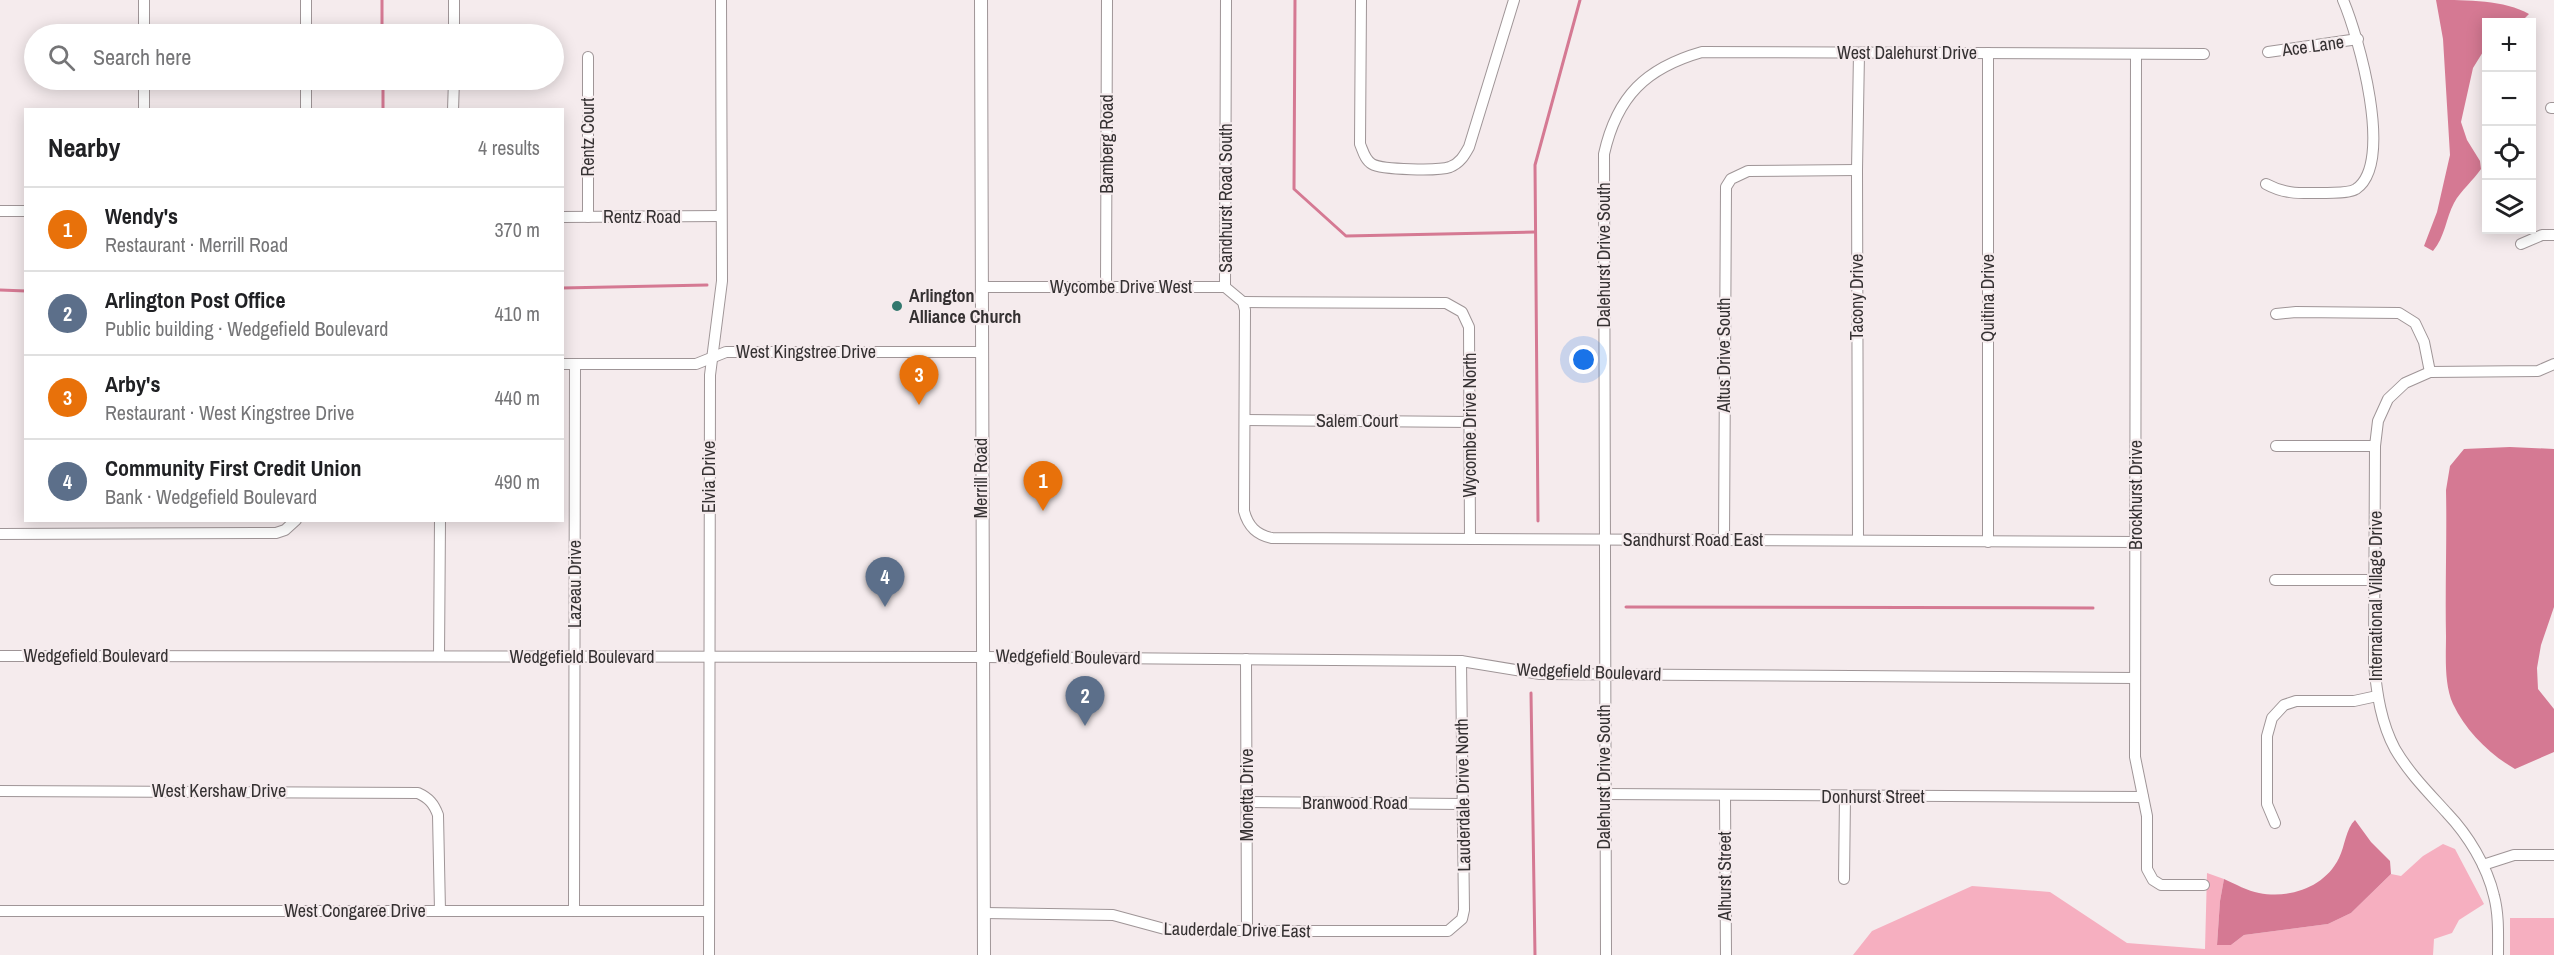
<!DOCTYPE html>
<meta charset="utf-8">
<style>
:root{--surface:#fff;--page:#f6f6f6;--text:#202124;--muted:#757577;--line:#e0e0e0;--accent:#32786e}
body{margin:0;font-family:"Archivo Narrow",sans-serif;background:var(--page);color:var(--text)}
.controls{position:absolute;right:18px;top:18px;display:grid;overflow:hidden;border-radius:0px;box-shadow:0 3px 15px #0003}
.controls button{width:54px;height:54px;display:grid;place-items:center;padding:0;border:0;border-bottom:2px solid var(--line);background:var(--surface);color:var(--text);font:30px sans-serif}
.you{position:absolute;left:1584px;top:360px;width:21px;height:21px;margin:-15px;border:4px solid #fff;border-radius:50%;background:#1a73e8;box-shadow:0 0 0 9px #1a73e833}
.badge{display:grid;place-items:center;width:39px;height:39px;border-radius:50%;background:var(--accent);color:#fff;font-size:20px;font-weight:700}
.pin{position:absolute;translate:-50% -50px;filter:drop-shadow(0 2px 3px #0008)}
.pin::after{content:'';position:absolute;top:32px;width:21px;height:18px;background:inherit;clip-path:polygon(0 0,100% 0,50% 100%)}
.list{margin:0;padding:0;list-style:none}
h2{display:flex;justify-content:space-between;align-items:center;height:78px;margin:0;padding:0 24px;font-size:26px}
h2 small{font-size:20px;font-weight:400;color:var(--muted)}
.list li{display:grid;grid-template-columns:39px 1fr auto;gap:18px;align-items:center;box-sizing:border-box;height:84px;padding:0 24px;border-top:2px solid var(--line)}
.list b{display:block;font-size:22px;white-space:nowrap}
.list p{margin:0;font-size:20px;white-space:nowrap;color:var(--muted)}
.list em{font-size:20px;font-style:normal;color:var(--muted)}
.icon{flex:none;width:33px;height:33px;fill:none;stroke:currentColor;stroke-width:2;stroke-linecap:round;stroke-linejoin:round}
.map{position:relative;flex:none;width:2554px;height:955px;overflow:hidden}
.search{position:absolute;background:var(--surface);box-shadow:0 3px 15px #0003;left:24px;top:24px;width:540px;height:66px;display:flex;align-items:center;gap:15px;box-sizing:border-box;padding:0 21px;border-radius:33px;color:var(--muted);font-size:22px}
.panel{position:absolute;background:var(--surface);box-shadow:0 3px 15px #0003;left:24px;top:108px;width:540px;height:414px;border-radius:0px}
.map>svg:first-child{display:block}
</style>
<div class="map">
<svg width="2554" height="955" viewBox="0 0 2554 955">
<rect width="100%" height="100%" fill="#f5ebed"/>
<g fill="#f6afc0">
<path d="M 2443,844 L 2455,849 L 2484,904 L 2459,920 L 2452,933 L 2434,939 L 2433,955 L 1853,955 L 1872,931 L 1972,886 L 2050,892 L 2127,943 L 2205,949 L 2207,873 L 2224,879 L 2220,901 L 2217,945 L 2231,945 L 2244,935 L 2328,924 L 2351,913 L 2391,874 L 2401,876 L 2423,856 Z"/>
<rect x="2510" y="918" width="44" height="37"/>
</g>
<g fill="#d57993">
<path d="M 2436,0 C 2467,0 2505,0 2529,14 L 2521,22 L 2486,22 L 2486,47 L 2473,68 L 2461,122 L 2467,140 L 2480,161 L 2481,169 C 2473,181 2461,190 2454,203 C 2446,218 2445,237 2433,251 L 2424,246 L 2437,212 L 2450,155 L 2443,39 Z"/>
<path d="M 2510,447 L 2554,449 L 2554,607 L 2541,645 L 2537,668 L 2538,689 L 2554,709 L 2554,752 L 2515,769 C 2489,754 2466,731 2453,704 C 2444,684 2446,657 2446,636 C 2445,587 2447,538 2446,490 L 2450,466 L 2464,449 Z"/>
<path d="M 2355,820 L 2371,842 L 2390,861 L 2391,874 L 2351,913 L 2328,924 L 2244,935 L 2231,945 L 2217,945 L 2220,901 L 2224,879 C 2235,884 2248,891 2259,893 C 2290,899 2325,887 2339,858 C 2345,846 2346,828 2355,820 Z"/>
</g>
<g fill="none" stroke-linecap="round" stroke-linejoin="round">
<g stroke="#d57993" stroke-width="3">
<path d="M 382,0 L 382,34"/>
<path d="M 1295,0 L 1294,189 L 1346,236 L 1535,232"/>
<path d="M 383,80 L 383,110"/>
<path d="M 562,288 L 707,285"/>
<path d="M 0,290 L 26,291"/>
<path d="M 1538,521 L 1535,165 L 1580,0"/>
<path d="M 1626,607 L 2093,608"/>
<path d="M 1531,693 L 1535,955"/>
</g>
<g stroke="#9f9597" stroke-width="12">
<g id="minor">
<path d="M 306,0 L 306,34"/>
<path d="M 1361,0 L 1360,144 C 1363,151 1365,160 1372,164 C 1382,170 1439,171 1450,167 C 1460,163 1464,156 1469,147 L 1514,0"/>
<path d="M 144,34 L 144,0"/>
<path d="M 454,34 L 454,0"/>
<path d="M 2268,52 L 2358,39"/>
<path d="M 2136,54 L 2135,757 L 2147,816 L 2147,869 L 2153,880 L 2161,885 L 2204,885"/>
<path d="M 588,57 L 588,217"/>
<path d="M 306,80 L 306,110"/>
<path d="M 2551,108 L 2554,108"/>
<path d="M 144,110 L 144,80"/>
<path d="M 453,110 L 454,80"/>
<path d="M 2266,184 C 2286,195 2302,193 2324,193 C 2333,192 2348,194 2356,189 C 2395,163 2358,35 2343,0"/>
<path d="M 0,211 L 26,211"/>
<path d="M 562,217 L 721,216"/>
<path d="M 2521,244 L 2542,235 L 2554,235"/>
<path d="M 981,287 L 1225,287"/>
<path d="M 1225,287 L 1243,302 L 1245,310 L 1244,511 C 1248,526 1256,535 1272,538 L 2136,542"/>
<path d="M 1225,287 L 1226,0"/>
<path d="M 1106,288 L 1107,0"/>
<path d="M 1243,302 L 1446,303 L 1462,312 L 1469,327 L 1470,539"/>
<path d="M 2276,314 L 2296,312 L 2399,313 L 2415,323 L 2424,342 L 2430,372"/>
<path d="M 562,364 L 696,364 L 726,352 L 981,352"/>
<path d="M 1245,420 L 1470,422"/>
<path d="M 2276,446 L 2375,446"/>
<path d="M 0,534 L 276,533 L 285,530 L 296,520"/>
<path d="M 1724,539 L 1726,187 L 1731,179 L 1748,171 L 1857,170"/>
<path d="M 1858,540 L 1857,170 L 1859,53"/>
<path d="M 1988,542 L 1988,53"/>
<path d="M 2275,580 L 2374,580"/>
<path d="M 0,656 L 982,657 L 1461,661 L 1540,674 L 2135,678"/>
<path d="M 439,656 L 440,520"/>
<path d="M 1246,659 L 1247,931"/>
<path d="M 0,791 L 418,793 C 429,798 434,804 438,815 L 440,911"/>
<path d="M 1604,794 L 2143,797"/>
<path d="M 1725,796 L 1726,955"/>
<path d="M 1247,802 L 1463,804"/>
<path d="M 2275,823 L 2267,804 L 2267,736 L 2272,718 L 2284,705 L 2296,701 L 2354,701 L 2377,696"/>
<path d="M 2483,865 L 2514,855 L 2554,855"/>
<path d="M 1844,879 L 1845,797"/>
<path d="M 0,911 L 709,911"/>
<path d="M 574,911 L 575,364"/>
<path d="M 984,913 L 1113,915 L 1172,931 L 1448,931 L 1462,919 L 1464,910 L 1461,661"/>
<path d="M 709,955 L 710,375 L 722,281 L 721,0"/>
<path d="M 1606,955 L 1604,154 C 1617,96 1646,68 1702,52 L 2204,54"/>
<path d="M 2498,955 C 2498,935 2499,915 2494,896 C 2487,866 2468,835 2447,813 C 2428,792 2409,773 2395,749 C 2381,723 2377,694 2374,665 L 2375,446 L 2378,421 L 2388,399 L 2405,383 L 2430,372 L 2538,371 L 2554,364"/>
</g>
</g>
<g stroke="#9f9597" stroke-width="14">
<path id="major" d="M 981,0 L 984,955"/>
</g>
<use href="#minor" stroke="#fff" stroke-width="10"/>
<use href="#major" stroke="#fff" stroke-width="12"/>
</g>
<circle fill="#32786e" stroke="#f5ebed" stroke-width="2" cx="897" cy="306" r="6"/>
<g text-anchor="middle" stroke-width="4.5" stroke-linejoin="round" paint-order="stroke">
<g font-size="18" fill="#353132" stroke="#f5ebed">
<text transform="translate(2313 46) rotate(-8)" y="6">Ace Lane</text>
<text x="1907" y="59">West Dalehurst Drive</text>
<text transform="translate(588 137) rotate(-90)" y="6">Rentz Court</text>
<text transform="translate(1107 144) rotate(-90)" y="6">Bamberg Road</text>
<text transform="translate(1226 198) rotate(-90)" y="6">Sandhurst Road South</text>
<text x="642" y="223">Rentz Road</text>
<text transform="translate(1604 255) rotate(-90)" y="6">Dalehurst Drive South</text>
<text x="1121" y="293">Wycombe Drive West</text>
<text transform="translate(1857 297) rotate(-90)" y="6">Tacony Drive</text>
<text transform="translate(1988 298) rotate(-90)" y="6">Quitina Drive</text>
<text x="806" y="358">West Kingstree Drive</text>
<text transform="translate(1724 355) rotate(-90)" y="6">Altus Drive South</text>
<text x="1357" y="427">Salem Court</text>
<text transform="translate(1470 425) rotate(-90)" y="6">Wycombe Drive North</text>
<text transform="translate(709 477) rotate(-90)" y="6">Elvia Drive</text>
<text transform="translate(981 478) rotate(-90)" y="6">Merrill Road</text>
<text transform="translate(2136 495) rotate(-90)" y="6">Brockhurst Drive</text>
<text x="1693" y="546">Sandhurst Road East</text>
<text transform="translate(575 584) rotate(-90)" y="6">Lazeau Drive</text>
<text transform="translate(2376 596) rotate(-90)" y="6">International Village Drive</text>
<text x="96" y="662">Wedgefield Boulevard</text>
<text x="582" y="663">Wedgefield Boulevard</text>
<text transform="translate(1068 657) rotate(1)" y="6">Wedgefield Boulevard</text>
<text transform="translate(1589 672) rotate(2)" y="6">Wedgefield Boulevard</text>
<text transform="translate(1604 777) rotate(-90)" y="6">Dalehurst Drive South</text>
<text x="219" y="797">West Kershaw Drive</text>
<text transform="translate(1247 795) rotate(-90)" y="6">Monetta Drive</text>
<text transform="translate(1463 795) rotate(-91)" y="6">Lauderdale Drive North</text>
<text x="1873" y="803">Donhurst Street</text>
<text x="1355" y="809">Branwood Road</text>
<text transform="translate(1725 876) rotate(-90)" y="6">Alhurst Street</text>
<text x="355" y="917">West Congaree Drive</text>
<text transform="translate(1237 930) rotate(1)" y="6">Lauderdale Drive East</text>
</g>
<g font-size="18" font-weight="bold" fill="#353132" stroke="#f5ebed" text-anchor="start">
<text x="909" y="302">Arlington<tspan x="909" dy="21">Alliance Church</tspan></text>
</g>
</g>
</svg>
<div class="controls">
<button>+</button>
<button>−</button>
<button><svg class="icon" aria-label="locate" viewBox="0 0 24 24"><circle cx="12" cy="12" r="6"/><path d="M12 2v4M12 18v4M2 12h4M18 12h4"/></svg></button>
<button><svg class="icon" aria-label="layers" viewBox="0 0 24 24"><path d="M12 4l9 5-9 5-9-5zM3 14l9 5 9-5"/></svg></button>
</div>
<div class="you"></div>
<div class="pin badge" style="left:1043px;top:511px;background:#e8710a">1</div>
<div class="pin badge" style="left:1085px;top:726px;background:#5c6f8a">2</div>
<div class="pin badge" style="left:919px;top:405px;background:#e8710a">3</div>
<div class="pin badge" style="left:885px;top:607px;background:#5c6f8a">4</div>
<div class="search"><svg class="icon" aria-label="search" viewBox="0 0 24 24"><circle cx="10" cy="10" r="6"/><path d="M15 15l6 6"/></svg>Search here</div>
<section class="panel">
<h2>Nearby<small>4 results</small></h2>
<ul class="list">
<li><span class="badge" style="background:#e8710a">1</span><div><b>Wendy's</b><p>Restaurant · Merrill Road</p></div><em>370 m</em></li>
<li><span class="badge" style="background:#5c6f8a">2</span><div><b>Arlington Post Office</b><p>Public building · Wedgefield Boulevard</p></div><em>410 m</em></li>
<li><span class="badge" style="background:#e8710a">3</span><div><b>Arby's</b><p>Restaurant · West Kingstree Drive</p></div><em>440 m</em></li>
<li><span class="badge" style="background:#5c6f8a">4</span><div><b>Community First Credit Union</b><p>Bank · Wedgefield Boulevard</p></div><em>490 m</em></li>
</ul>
</section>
</div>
